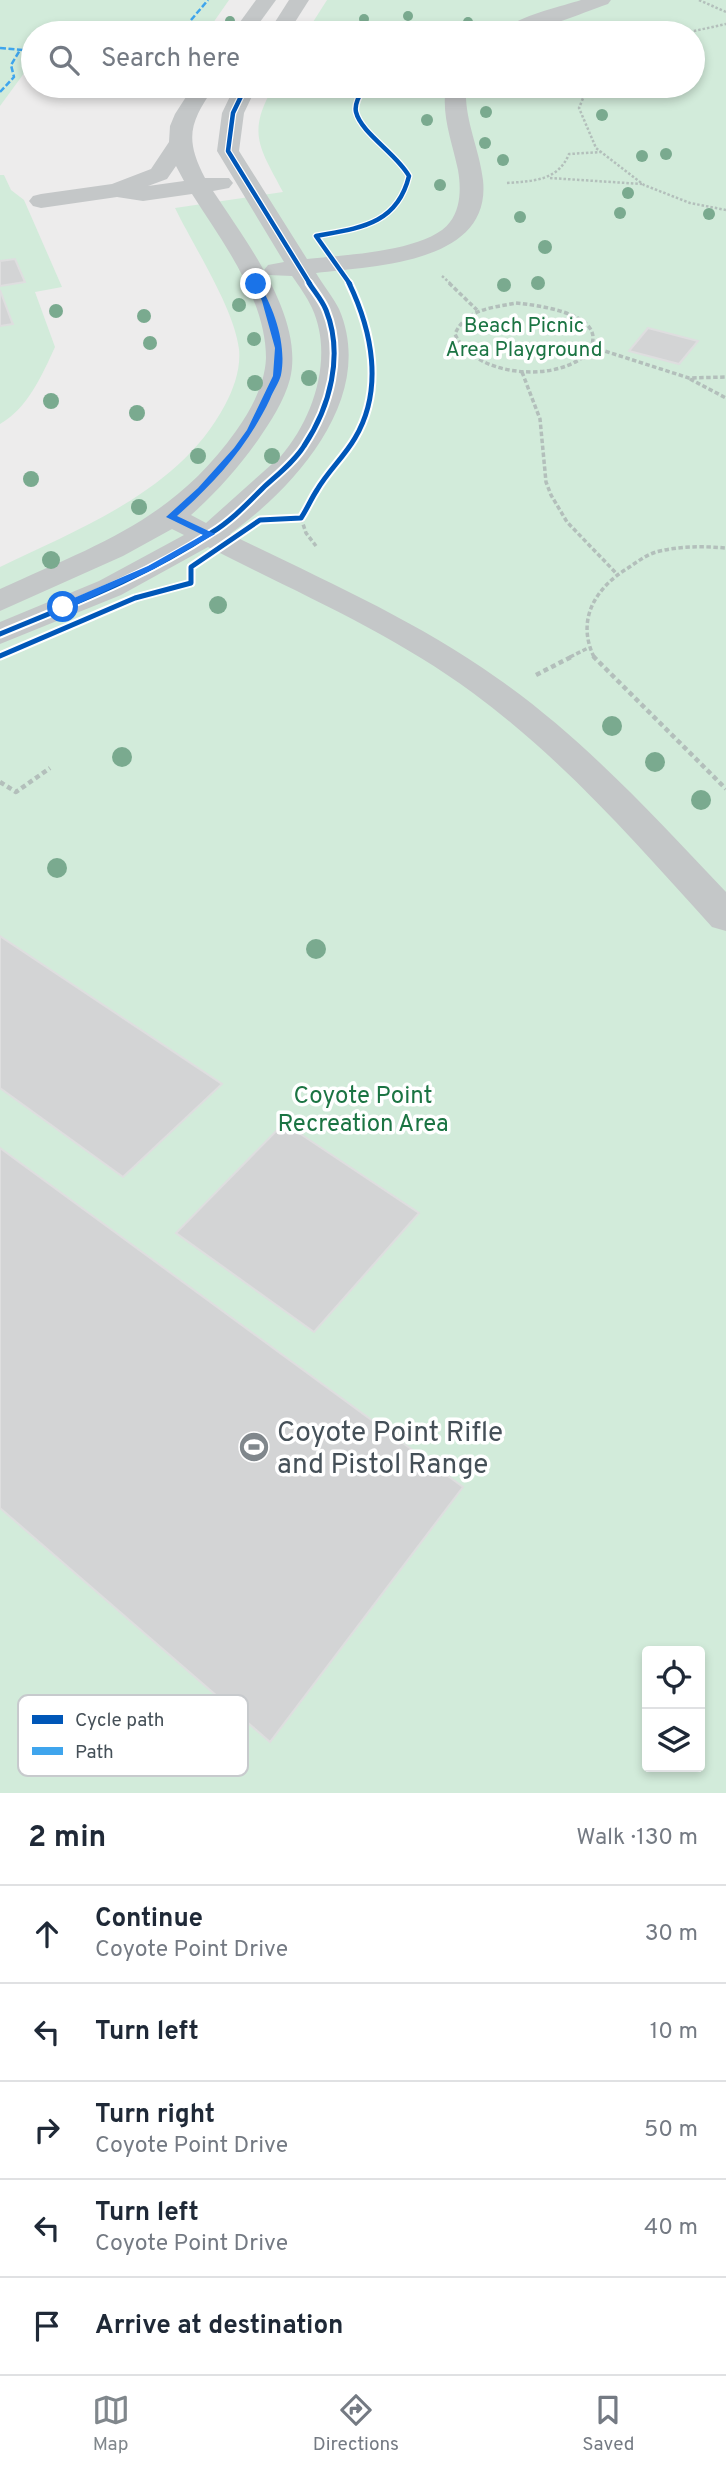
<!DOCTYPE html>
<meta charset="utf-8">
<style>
:root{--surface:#fff;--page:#f2f2f3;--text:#1f2937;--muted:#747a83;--line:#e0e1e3;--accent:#80878c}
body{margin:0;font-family:Overpass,sans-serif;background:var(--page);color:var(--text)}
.controls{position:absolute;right:21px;bottom:21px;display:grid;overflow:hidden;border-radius:7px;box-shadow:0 4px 10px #0003}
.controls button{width:63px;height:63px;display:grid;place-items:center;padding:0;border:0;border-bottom:2px solid var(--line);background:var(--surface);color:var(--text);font:35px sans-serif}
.stop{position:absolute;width:21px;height:21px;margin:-16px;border:5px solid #1a73e8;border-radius:50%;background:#fff}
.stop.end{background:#1a73e8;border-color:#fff;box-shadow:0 2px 7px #0008}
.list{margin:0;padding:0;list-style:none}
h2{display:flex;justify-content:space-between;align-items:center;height:91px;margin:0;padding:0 28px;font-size:30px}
h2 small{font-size:23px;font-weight:400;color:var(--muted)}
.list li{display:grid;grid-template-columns:46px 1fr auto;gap:21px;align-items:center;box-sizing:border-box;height:98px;padding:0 28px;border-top:2px solid var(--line)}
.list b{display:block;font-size:26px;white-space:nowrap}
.list p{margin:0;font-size:23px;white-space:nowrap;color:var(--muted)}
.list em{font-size:23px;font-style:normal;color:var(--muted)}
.icon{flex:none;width:38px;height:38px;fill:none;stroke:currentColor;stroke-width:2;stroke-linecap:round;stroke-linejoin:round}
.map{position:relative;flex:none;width:726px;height:1793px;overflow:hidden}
.search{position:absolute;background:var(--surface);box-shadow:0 4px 10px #0003;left:21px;right:21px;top:21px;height:77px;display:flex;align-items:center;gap:18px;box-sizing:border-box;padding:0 24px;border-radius:38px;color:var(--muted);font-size:26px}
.sheet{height:581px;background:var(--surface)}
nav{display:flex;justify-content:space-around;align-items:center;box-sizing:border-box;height:98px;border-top:2px solid var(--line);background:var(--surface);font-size:19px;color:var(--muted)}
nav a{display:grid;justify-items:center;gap:4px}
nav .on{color:var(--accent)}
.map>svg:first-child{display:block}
</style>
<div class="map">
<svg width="726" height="1793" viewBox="0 0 726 1793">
<rect width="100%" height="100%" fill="#edecec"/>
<g fill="#d2ebda" fill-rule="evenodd">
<path d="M 0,0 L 229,0 L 206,33 L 33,33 L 33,65 L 30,65 L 0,106 Z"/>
<path d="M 327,0 L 726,0 L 726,1793 L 0,1793 L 0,567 C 83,527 180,490 225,405 C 234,388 241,368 239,349 C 234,308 194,247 175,208 L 283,192 C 260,148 246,133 274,86 L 693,86 L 693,33 L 306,33 ZM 647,1651 L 700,1651 L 700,1767 L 647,1767 Z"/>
<path d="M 0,175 L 4,175 L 11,190 L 24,200 L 62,287 L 35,292 L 55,347 C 42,375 28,408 0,424 Z"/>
</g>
<g fill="#d3d4d5" stroke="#dededf" stroke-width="2">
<path d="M 15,259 L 25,282 L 0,286 L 0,261 Z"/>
<path d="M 0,290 L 12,322 L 13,324 L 0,326 Z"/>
<path d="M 648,328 L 698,341 L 679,364 L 629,351 Z"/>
<path d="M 0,936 L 222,1084 L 123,1177 L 0,1088 Z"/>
<path d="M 284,1123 L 419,1213 L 314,1332 L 176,1233 Z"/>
<path d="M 0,1148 L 463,1487 L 270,1742 L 0,1508 Z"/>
</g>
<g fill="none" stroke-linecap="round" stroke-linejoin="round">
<g stroke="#b3bfbb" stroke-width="2.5" stroke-dasharray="2.5 2" stroke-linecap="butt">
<path d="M 699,0 L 726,12"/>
<path d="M 685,33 L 726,24"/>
<path d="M 588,86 L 579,108 L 596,148 L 644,185 L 690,203 L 726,210"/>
<path d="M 550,178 L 642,184"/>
<path d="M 507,183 C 533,181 558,181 569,154 L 601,152"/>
<path d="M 442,276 L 451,284"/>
</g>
<g stroke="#b3bfbb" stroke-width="3.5" stroke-dasharray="4.5 2.5" stroke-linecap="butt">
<path d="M 449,283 L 477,310"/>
<path d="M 516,303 C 536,305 602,313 592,344 C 590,350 588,353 583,357 C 549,383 473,375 455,334 C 466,309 491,308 516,303 Z"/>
<path d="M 592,347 L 689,378 L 726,377"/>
<path d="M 522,372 L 540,419 L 546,482 L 551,495 L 567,522 L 616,573"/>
<path d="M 690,379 L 726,398"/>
<path d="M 301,518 L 306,533 L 316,546"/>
<path d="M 570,657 L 588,648"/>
<path d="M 594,657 C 576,620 595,588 628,568 C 637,562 646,555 656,552 C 679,546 703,546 726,548"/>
</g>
<g stroke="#b3bfbb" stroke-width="4.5" stroke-dasharray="5 3.5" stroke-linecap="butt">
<path d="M 593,656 L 726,789"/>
<path d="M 536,675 L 573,656"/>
<path d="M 0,782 L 16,792 L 50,768"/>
</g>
<g fill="#c4c7c8" fill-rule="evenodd">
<path d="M 256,0 L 276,0 L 252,33 L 232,33 Z"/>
<path d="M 289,0 L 309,0 L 288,33 L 268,33 Z"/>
<path d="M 581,0 L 611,0 L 608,4 C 575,15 535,35 501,33 C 515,16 560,7 581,0 Z"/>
<path d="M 193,86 L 215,86 C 190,122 184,138 205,178 L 229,178 L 233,183 L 229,188 L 213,191 C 245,240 305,317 290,379 C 284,401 271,421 258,440 C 239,467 216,493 191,515 L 206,523 L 281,456 C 314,418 334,356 312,308 C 307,297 299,286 292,276 L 268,275 L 264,270 L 268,265 L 284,262 L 217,151 L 222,113 L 235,86 L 257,86 L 244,113 L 239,151 L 307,259 C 342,255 428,252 450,222 C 461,208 461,187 458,170 C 452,141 441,115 446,86 L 466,86 C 464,120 479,147 483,180 C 492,264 373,266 316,273 C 323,285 333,297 339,309 C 377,397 295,487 230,534 C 321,579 414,619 497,678 C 583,738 654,816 726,892 L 726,931 L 712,927 C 637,844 564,760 473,693 C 392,633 298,593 208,547 L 121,595 L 0,644 L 0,622 L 99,581 L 184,535 L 172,529 L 123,556 L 0,611 L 0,589 C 96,545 172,521 236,431 C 251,410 265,384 266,358 C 266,299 222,241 192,194 L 143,201 L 117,197 L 41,208 L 33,206 L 29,201 L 33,196 L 41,194 L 112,184 L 151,169 L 169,142 L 170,126 L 175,114 ZM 176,166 L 184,181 L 148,186 L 167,179 Z"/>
</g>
<g stroke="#3fa5ed" stroke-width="2.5" stroke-dasharray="6 2.5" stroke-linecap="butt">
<path d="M 180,33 L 208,0"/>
<path d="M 0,48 L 33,51"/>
<path d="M 0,92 L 14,77 L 11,65 L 20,50"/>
</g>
<g stroke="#fff" stroke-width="7">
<g id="cycleway-far1">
<path d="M 246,86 L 233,113 L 228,151 L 310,284"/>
<path d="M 350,284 L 316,236 C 359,228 397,225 409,176 C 397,154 361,133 356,112 C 354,103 361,93 365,86"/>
</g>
</g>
<g stroke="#fff" stroke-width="9">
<g id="cycleway">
<path d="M 0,634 C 72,604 146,576 211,533 C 231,521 247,504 263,488 C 277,475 294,462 304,446 C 330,407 344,355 326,310 C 322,300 314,291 309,283"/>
<path d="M 0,656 L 135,598 L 191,583 L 191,567 L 260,520 L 301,518 C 307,509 311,499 317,490 C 328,471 344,457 355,438 C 384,389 372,331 349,283"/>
</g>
</g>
<use href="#cycleway-far1" stroke="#0057b8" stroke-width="4.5"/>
<use href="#cycleway" stroke="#0057b8" stroke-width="5"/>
</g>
<g fill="#7aaa8f">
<circle cx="408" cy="16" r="5"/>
<circle cx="364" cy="19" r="5"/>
<circle cx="230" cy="21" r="5"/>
<circle cx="468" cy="22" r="5"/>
<circle cx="486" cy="112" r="6"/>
<circle cx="602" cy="115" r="6"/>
<circle cx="427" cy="120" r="6"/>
<circle cx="485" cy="143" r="6"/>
<circle cx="666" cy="154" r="6"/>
<circle cx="642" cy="156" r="6"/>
<circle cx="503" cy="160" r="6"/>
<circle cx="440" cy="185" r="6"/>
<circle cx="628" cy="193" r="6"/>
<circle cx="620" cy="213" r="6"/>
<circle cx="709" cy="214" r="6"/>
<circle cx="520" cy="217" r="6"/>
<circle cx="545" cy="247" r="7"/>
<circle cx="538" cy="283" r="7"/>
<circle cx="504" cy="285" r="7"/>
<circle cx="239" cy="305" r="7"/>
<circle cx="56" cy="311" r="7"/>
<circle cx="144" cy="316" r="7"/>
<circle cx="254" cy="339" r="7"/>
<circle cx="150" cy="343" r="7"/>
<circle cx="309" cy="378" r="8"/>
<circle cx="255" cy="383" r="8"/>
<circle cx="51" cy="401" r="8"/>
<circle cx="137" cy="413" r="8"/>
<circle cx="198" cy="456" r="8"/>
<circle cx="272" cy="456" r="8"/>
<circle cx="31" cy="479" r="8"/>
<circle cx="139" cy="507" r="8"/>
<circle cx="51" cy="560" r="9"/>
<circle cx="218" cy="605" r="9"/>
<circle cx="612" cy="726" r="10"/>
<circle cx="122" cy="757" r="10"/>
<circle cx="655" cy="762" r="10"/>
<circle cx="701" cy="800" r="10"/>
<circle cx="57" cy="868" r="10"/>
<circle cx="316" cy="949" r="10"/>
</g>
<path fill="#1a73e8" d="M 253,282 L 258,282 C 274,308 287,344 281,375 C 279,383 273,391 270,399 C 248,446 215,482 177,516 L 215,534 L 154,569 L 67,609 L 60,609 L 60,604 L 148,566 L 203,535 L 166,517 L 198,488 L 234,448 L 247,430 L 273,376 L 275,348 L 262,301 Z"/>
<defs>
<g id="stadium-disc" transform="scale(1.575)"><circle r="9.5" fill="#80878c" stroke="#fff"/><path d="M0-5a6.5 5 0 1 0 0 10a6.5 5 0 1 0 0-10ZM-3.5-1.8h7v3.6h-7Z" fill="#fff"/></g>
</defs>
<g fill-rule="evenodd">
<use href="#stadium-disc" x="254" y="1447"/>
</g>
<g text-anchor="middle" stroke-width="7" stroke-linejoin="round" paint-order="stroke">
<g font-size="21" fill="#1b7443" stroke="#fff">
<text x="524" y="332">Beach Picnic<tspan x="524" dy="24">Area Playground</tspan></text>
</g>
<g font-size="24" fill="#1b7443" stroke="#fff">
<text x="363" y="1103">Coyote Point<tspan x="363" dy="28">Recreation Area</tspan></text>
</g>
<g font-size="28" fill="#455058" stroke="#fff" text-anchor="start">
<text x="277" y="1441">Coyote Point Rifle<tspan x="277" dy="32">and Pistol Range</tspan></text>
</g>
</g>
<rect x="18" y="1695" width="230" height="81" rx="10" fill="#fff" stroke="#c7cacd" stroke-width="2"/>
<rect x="32" y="1715" width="31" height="9" fill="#0057b8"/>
<rect x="32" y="1747" width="31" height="8" fill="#3fa5ed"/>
<g font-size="19" fill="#455058">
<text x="75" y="1726">Cycle path</text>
<text x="75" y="1758">Path</text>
</g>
</svg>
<div class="controls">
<button><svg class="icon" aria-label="locate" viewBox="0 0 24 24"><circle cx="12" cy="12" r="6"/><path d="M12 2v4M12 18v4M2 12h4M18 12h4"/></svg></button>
<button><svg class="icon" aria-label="layers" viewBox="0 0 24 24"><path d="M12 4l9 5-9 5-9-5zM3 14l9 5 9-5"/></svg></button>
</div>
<div class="stop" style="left:63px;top:607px"></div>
<div class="stop end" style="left:256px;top:284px"></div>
<div class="search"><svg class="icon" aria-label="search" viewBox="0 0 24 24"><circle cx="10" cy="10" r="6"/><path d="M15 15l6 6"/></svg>Search here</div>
</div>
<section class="sheet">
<h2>2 min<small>Walk · 130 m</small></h2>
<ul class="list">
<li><svg class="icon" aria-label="ahead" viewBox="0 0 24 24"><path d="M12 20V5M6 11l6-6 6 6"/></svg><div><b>Continue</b><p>Coyote Point Drive</p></div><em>30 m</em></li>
<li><svg class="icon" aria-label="left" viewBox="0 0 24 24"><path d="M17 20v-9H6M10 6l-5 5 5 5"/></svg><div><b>Turn left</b></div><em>10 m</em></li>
<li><svg class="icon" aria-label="right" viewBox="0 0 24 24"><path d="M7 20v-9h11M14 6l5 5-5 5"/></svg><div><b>Turn right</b><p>Coyote Point Drive</p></div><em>50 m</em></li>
<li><svg class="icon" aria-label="left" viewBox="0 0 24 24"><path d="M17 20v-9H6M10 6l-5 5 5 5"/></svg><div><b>Turn left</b><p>Coyote Point Drive</p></div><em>40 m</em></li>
<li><svg class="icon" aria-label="arrive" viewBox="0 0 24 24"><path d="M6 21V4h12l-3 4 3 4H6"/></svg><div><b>Arrive at destination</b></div></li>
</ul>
</section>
<nav>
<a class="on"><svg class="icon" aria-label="map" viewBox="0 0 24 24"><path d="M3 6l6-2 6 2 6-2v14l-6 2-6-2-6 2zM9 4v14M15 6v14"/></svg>Map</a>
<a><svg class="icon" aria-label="directions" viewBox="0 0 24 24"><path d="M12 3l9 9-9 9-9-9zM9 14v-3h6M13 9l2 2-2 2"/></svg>Directions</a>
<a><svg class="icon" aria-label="saved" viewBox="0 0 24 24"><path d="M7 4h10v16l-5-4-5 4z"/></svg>Saved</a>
</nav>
